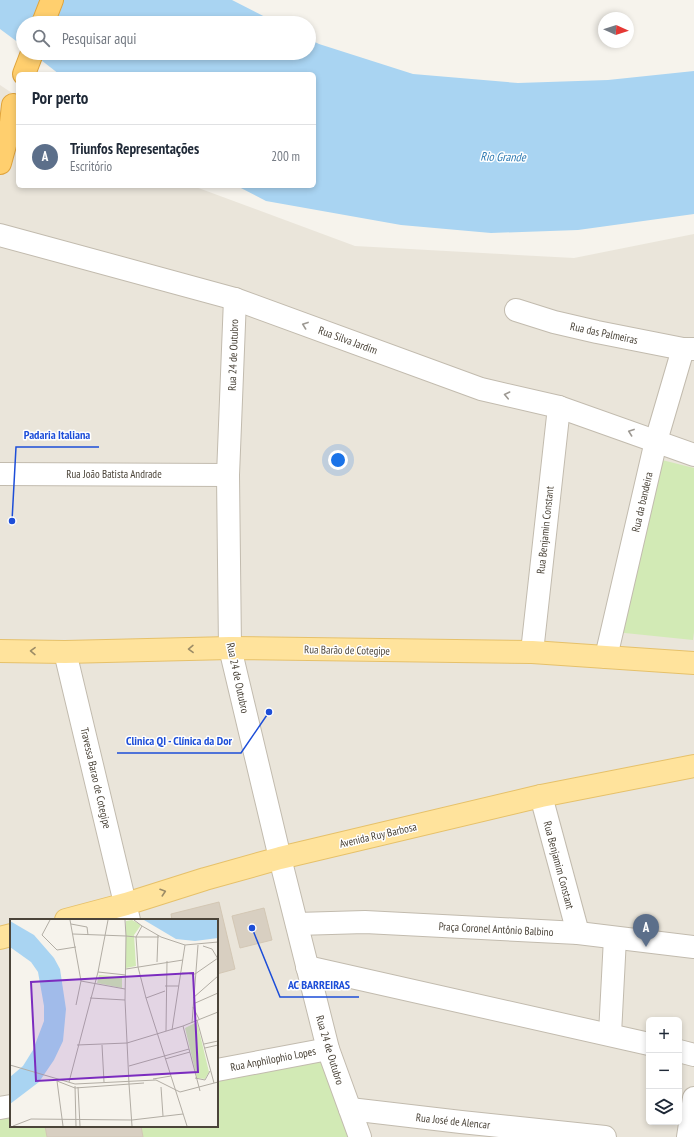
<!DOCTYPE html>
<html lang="pt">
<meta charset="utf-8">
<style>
:root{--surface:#fff;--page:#f6f6f7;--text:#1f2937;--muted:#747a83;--line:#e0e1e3;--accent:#fc3f1d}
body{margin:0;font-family:"PT Sans Narrow",sans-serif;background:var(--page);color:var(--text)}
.controls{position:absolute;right:12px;bottom:12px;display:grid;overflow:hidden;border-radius:6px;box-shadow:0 2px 6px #0003}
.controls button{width:36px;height:36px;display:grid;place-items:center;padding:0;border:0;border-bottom:1px solid var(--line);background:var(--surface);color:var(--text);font:20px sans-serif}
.compass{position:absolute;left:598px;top:12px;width:36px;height:36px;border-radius:50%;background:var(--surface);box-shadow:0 2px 6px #0003;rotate:93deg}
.you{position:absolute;left:338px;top:460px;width:14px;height:14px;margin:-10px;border:3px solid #fff;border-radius:50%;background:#1a73e8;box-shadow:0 0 0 6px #1a73e833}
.badge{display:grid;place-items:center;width:26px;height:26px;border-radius:50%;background:var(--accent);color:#fff;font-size:13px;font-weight:700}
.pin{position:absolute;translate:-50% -33px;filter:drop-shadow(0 1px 2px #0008)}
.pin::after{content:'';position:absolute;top:21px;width:14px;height:12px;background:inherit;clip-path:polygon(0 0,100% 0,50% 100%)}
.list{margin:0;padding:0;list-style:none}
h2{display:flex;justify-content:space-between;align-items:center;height:52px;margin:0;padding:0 16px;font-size:17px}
h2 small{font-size:13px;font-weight:400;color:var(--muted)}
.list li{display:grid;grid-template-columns:26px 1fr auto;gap:12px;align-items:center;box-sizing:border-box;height:64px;padding:0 16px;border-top:1px solid var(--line)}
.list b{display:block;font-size:15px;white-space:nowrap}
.list p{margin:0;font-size:13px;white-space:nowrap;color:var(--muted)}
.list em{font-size:13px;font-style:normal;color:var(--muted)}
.icon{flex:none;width:22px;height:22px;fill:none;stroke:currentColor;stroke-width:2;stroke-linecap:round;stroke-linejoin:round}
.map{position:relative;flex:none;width:694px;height:1137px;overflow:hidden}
.search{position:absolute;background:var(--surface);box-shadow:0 2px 6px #0003;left:16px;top:16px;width:300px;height:44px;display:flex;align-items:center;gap:10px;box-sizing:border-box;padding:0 14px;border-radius:22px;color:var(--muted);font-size:15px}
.panel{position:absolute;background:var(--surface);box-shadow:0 2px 6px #0003;left:16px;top:72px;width:300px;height:116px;border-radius:6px}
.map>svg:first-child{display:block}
</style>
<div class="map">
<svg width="694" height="1137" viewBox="0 0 694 1137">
<rect width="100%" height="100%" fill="#f6f3ec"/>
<path fill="#eae5da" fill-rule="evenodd" d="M 0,85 L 18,97 L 18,186 L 193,186 L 355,246 L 574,258 L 694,234 L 694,1137 L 0,1137 ZM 11,920 L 217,920 L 217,1126 L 11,1126 ZM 649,1020 L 679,1020 L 679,1122 L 649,1122 Z"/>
<g fill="#d2eab5">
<path d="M 662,460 L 694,468 L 694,632 L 693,640 L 615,632 Z"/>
<path d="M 315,1059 L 324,1065 L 350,1137 L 0,1137 L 0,1116 L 11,1114 L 11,1126 L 217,1126 L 217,1076 Z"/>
</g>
<g fill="#a9d4f2">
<path d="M 0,0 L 232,0 L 277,23 L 23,23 L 23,46 L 0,29 Z"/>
<path d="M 309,39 L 319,44 L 413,74 L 518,83 L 608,80 L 694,71 L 694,214 L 578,230 L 491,233 L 401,225 L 266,201 L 237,186 L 314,186 L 314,74 L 59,74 L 32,53 L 309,53 Z"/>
</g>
<g fill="#d8cfc1" stroke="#d3c7b4">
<path d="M 219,902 L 235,969 L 217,974 L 217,920 L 172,920 L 171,914 Z"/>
<path d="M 264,908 L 272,940 L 240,948 L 232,916 Z"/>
<path d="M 45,1126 L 141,1126 L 143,1137 L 47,1137 Z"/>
</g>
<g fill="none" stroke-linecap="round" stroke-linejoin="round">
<g stroke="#c2bbae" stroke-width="24">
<g id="minor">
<path d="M 0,235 L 235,299 L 481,389 L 559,407 L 694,455"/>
<path d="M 235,299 L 228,475 L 230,648 L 280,858 L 328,1049 L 360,1137"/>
<path d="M 516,310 L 554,322 L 597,332 L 683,349 L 694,349"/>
<path d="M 0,474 L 228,475"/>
<path d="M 65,652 L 129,920"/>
<path d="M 532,652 L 559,407"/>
<path d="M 606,657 L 656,441 L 683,349"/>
<path d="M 541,796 L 578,933"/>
<path d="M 297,924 L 365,922 L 578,933 L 694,947"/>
<path d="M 307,967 L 649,1044"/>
<path d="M 610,1034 L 615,938"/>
<path d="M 679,1051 L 694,1055"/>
<path d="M 217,1070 L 328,1049"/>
<path d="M 0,1108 L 11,1106"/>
<path d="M 350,1109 L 461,1122 L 605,1137"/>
<path d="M 688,1137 L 694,1098"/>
</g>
</g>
<g stroke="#e6c16a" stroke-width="24">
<g id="major">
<path d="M 0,651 L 65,652 L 230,648 L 532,652 L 694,663"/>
<path d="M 66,920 L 126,904 L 205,879 L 280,858 L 541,796 L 694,766"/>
<path d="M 0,938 L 11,935"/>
</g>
</g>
<g stroke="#e0a43c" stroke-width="24">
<g id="highway">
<path d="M 43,23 L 52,0"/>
<path d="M 24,74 L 32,53"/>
<path d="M 0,163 L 11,123 L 13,105"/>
</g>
</g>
<use href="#minor" stroke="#fff" stroke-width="22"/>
<use href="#major" stroke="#ffe39c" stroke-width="22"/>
<use href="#highway" stroke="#ffcf6e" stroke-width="22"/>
</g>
<defs><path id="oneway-chevron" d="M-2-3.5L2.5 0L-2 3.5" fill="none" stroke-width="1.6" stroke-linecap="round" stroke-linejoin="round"/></defs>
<g stroke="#9c9892">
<use href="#oneway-chevron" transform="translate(305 325) rotate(-160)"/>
<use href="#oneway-chevron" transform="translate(507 395) rotate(-167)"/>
<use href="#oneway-chevron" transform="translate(631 432) rotate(-160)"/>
</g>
<g stroke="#9c8c66">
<use href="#oneway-chevron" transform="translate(191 649) rotate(179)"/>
<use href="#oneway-chevron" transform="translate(33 651) rotate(-179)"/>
<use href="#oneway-chevron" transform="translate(163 892) rotate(-18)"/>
</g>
<g text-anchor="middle" stroke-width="3" stroke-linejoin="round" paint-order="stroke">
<g font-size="11" fill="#4b4439" stroke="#fff">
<text transform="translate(604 333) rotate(12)" y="4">Rua das Palmeiras</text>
<text transform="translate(348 340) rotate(20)" y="4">Rua Silva Jardim</text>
<text transform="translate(233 355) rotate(-88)" y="4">Rua 24 de Outubro</text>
<text x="114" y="478">Rua João Batista Andrade</text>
<text transform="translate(642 502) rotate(-77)" y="4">Rua da bandeira</text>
<text transform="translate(545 530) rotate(-84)" y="4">Rua Benjamin Constant</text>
<text transform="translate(347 650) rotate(1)" y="4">Rua Barão de Cotegipe</text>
<text transform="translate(238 678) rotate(78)" y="4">Rua 24 de Outubro</text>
<text transform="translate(96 778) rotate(77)" y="4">Travessa Barao de Cotegipe</text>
<text transform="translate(378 835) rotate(-13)" y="4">Avenida Ruy Barbosa</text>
<text transform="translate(559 865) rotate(75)" y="4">Rua Benjamim Constant</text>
<text transform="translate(496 929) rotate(3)" y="4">Praça Coronel Antônio Balbino</text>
<text transform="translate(330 1050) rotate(73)" y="4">Rua 24 de Outubro</text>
<text transform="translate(273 1059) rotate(-11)" y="4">Rua Anphilophio Lopes</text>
<text transform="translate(453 1121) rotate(6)" y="4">Rua José de Alencar</text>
</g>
<g font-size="12" font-style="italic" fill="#2e7ab2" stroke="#fff">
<text transform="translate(503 157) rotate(1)" y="4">Rio Grande</text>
</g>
</g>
<g transform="translate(10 919)">
<rect width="208" height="208" fill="#f6f3ec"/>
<path d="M 122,1 L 131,6 L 124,16 L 126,47 L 116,49 L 116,2 ZM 89,56 L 112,58 L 112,69 L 87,64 ZM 187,103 L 199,153 L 195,160 L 187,159 L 175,109 Z" fill="#d2eab5"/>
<path d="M 134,1 L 208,1 L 208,19 L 185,22 L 166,20 ZM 0,2 L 24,16 L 44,39 L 50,50 L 56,90 L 53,122 L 44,141 L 29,163 L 0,185 L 0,158 L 13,147 L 23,131 L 34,102 L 34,87 L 28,53 L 21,43 L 0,28 Z" fill="#a9d4f2"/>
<path fill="none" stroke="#b2ada4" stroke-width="1" d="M 40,1 L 32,16 L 47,31 L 66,28M 60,1 L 71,62 L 66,86M 115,1 L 116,17 L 126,18 L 132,7 L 124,1M 61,5 L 77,8 L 78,16M 132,7 L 151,18 L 175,26 L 208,23M 63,15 L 116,17M 116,17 L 115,81 L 119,165M 126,18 L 149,18M 126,18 L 128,48 L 136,79 L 177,207M 193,27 L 202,30 L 208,40M 147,43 L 148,16M 116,50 L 173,41M 88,53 L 116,56M 172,54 L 185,55 L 208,39M 71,62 L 115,70M 155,67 L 169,67M 80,79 L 115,81M 136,79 L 155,72M 183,79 L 208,57M 183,85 L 208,74M 183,88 L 189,100M 187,101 L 204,164M 182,104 L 188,26M 173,107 L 190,172M 162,111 L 175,26M 156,112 L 157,42M 194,125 L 208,122M 67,126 L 117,124 L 173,107 L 208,93M 92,126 L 94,163M 195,129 L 208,126M 155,140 L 180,133M 0,146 L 65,165 L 146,161 L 170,173 L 208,163M 119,147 L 179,130M 185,159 L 195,161 L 200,152M 143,160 L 161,157M 47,162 L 53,207M 47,162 L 65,169 L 134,164M 59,163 L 88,53 L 98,1M 119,165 L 122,207M 65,167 L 66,207M 68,168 L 70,207M 151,168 L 153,197M 3,207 L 21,200 L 122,201 L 173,195"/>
<path fill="#7b2cbf" fill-opacity="0.15" stroke="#7b2cbf" stroke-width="2" d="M 183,54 L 188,153 L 26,162 L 21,63 Z"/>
<rect width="208" height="208" fill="none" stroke="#4b4439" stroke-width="2"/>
</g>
<path fill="none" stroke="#1d4ed8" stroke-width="1.5" d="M12 521L16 447H99M269 712L241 753H117M252 928L280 997H359"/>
<g fill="#1d4ed8" stroke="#fff" stroke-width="1.5">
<circle cx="12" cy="521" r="4"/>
<circle cx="269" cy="712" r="4"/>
<circle cx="252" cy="928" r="4"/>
</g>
<g font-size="12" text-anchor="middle" font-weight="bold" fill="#1d4ed8" stroke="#fff" stroke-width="3" stroke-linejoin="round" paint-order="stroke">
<text x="57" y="439">Padaria Italiana</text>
<text x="179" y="745">Clinica QI - Clínica da Dor</text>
<text x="319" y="989">AC BARREIRAS</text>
</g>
</svg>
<div class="controls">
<button>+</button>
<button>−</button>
<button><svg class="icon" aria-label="layers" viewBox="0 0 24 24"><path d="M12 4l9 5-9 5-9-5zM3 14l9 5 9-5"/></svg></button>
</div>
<svg class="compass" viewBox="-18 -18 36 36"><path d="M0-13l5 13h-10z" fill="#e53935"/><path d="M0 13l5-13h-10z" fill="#747a83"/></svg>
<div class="you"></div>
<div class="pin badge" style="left:646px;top:947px;background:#5c6f8a">A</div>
<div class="search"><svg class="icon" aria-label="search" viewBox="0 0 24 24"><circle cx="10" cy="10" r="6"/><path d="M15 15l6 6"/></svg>Pesquisar aqui</div>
<section class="panel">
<h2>Por perto<small></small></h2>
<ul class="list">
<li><span class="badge" style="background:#5c6f8a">A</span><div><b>Triunfos Representações</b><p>Escritório</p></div><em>200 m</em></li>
</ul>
</section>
</div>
